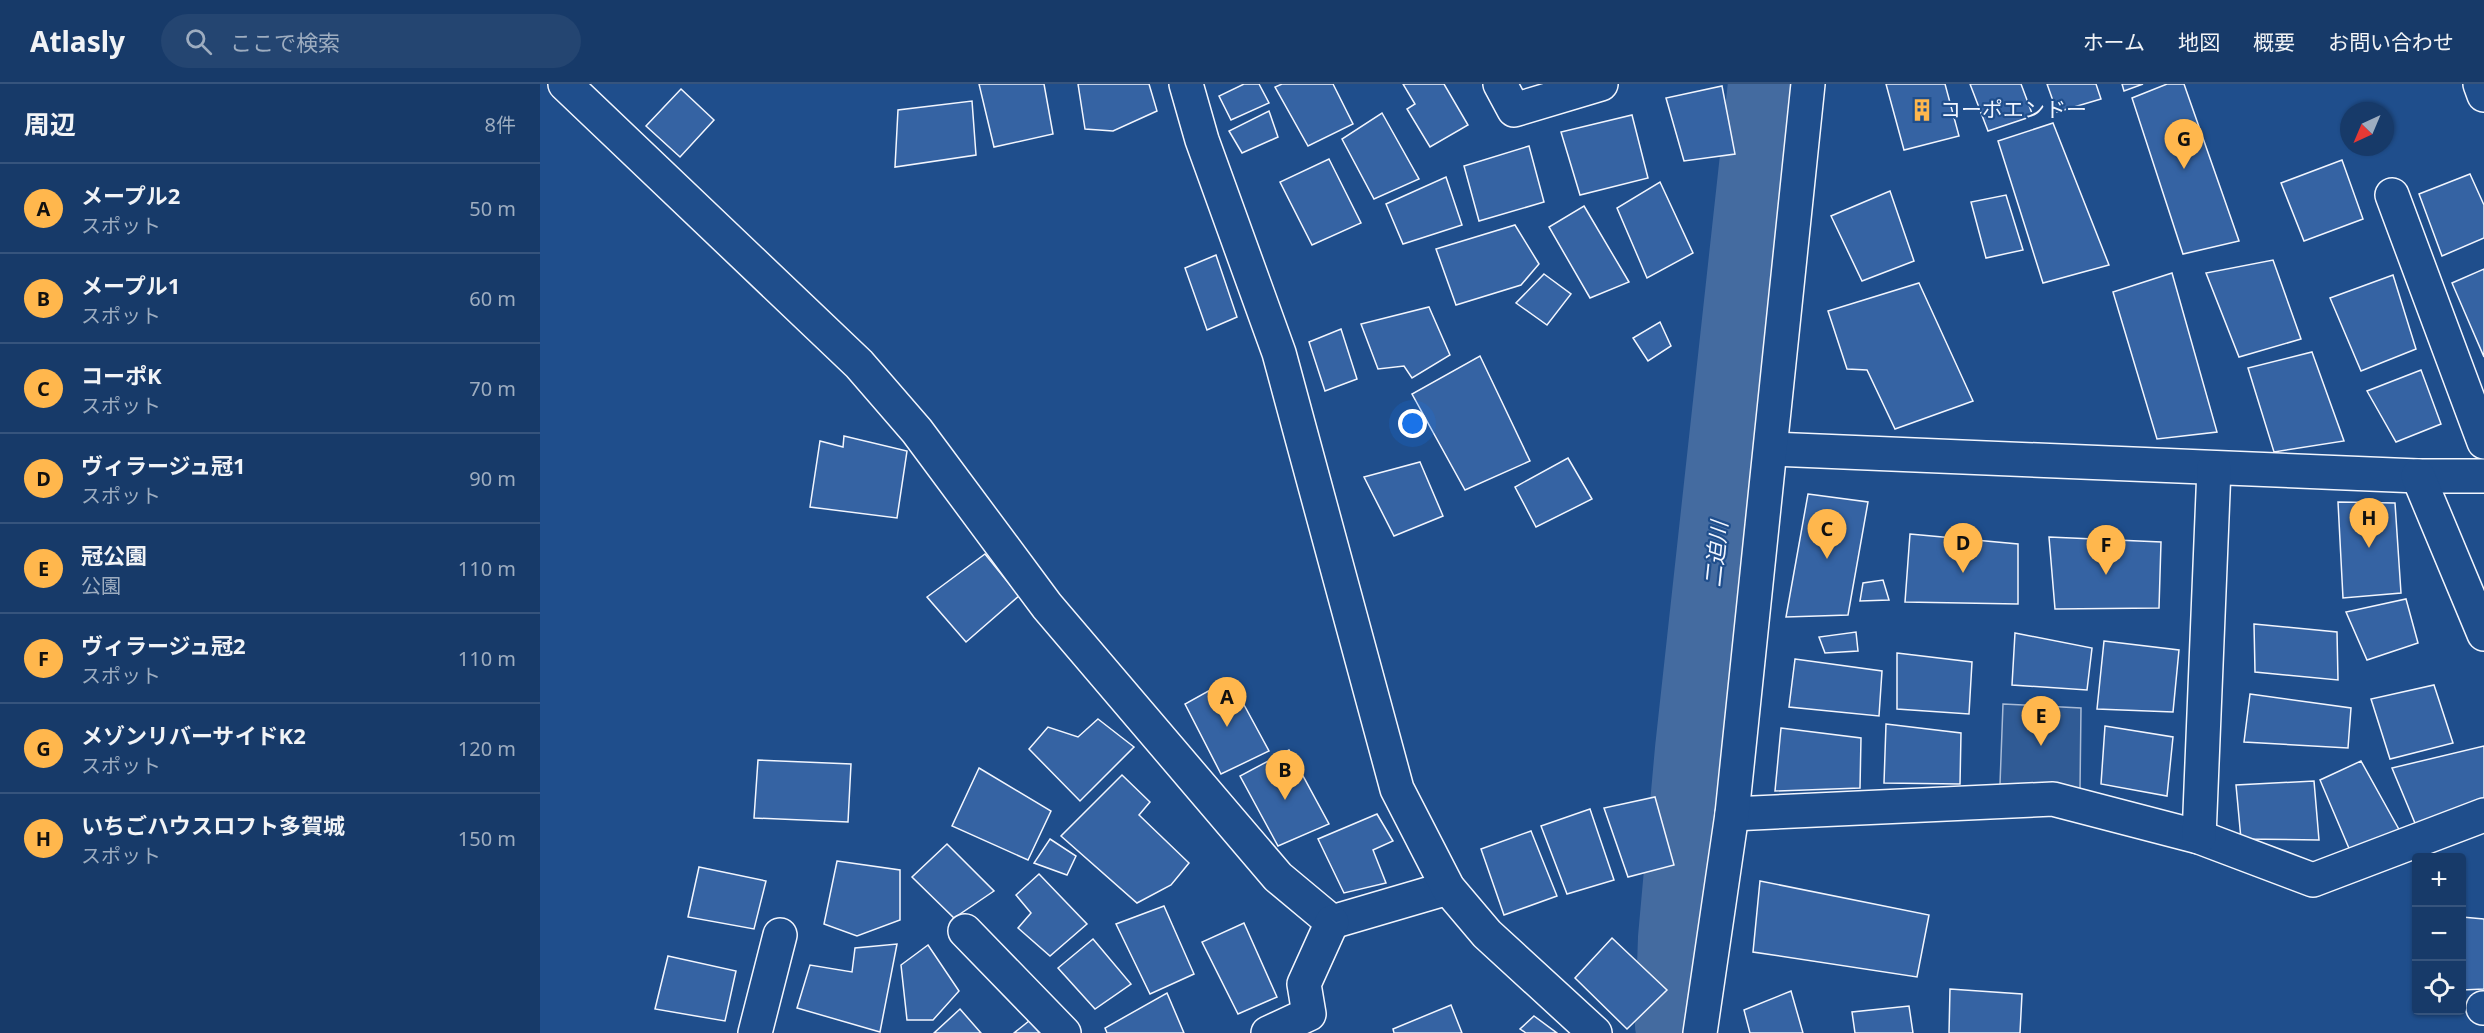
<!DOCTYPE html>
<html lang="ja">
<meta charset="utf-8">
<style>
:root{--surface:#173a69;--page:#244571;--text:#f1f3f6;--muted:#9eadc0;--line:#36547d;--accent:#ffb74d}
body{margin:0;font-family:"Noto Sans","Noto Sans JP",sans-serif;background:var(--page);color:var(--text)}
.controls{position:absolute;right:18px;bottom:18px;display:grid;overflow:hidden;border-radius:6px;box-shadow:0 2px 4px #0004}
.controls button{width:54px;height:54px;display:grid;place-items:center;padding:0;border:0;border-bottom:2px solid var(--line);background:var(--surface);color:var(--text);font:30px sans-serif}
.compass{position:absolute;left:1800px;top:18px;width:54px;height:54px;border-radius:50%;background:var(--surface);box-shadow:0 2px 4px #0004;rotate:224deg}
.you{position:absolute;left:873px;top:340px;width:21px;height:21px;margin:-15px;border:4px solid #fff;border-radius:50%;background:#1a73e8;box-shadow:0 0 0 9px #1a73e833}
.badge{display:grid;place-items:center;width:39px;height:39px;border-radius:50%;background:var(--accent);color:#111;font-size:20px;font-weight:700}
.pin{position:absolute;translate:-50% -50px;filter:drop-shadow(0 2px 3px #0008)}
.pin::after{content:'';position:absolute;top:32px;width:21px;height:18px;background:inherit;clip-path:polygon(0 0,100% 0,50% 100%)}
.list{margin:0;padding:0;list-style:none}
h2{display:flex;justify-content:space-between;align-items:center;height:78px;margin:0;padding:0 24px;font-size:26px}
h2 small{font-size:20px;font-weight:400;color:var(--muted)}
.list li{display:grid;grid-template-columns:39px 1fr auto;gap:18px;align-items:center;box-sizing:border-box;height:90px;padding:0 24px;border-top:2px solid var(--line)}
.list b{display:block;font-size:22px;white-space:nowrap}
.list p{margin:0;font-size:20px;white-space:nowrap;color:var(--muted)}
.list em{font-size:20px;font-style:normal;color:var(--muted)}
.icon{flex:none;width:33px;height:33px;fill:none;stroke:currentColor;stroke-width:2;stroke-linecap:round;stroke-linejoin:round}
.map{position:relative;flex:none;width:1944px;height:949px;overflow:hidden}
header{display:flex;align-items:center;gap:36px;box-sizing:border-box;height:84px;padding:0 30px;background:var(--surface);border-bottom:2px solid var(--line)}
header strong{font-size:28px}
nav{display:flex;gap:33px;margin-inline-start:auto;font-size:21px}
.search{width:420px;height:54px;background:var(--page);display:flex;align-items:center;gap:15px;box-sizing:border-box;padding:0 21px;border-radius:33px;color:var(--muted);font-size:22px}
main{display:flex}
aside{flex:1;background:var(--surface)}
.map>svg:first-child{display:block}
</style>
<header>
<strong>Atlasly</strong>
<div class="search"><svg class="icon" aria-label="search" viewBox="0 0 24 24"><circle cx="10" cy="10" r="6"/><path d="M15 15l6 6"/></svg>ここで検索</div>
<nav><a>ホーム</a><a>地図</a><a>概要</a><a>お問い合わせ</a></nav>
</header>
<main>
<aside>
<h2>周辺<small>8件</small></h2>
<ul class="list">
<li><span class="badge">A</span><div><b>メープル2</b><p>スポット</p></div><em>50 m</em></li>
<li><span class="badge">B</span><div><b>メープル1</b><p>スポット</p></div><em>60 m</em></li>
<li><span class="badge">C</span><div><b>コーポK</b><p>スポット</p></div><em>70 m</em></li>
<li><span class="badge">D</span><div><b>ヴィラージュ冠1</b><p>スポット</p></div><em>90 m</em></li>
<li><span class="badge">E</span><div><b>冠公園</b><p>公園</p></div><em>110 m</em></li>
<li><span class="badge">F</span><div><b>ヴィラージュ冠2</b><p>スポット</p></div><em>110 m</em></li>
<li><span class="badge">G</span><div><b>メゾンリバーサイドK2</b><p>スポット</p></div><em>120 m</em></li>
<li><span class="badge">H</span><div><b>いちごハウスロフト多賀城</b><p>スポット</p></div><em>150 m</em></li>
</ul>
</aside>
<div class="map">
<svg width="1944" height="949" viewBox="0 0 1944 949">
<rect width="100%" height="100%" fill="#1f4e8c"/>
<path fill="#305b95" stroke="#a8bbd7" stroke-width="1.5" d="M 1463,620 L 1541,624 L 1540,705 L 1460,700 Z"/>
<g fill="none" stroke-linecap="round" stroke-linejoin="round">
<path stroke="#446ba0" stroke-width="80" d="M 1135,941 L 1138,854 L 1155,665 L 1228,0"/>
</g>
<g fill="#3563a3" stroke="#f2f6ff" stroke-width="1.5">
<path d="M 439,0 L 504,0 L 513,50 L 454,63 Z"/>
<path d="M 538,0 L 609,0 L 617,27 L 573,47 L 545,45 Z"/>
<path d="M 704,0 L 719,0 L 729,19 L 691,36 L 679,12 Z"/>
<path d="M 742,0 L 793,0 L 813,40 L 768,62 L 735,3 Z"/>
<path d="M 863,0 L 904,0 L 928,41 L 890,63 L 867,25 L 875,20 Z"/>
<path d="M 1346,0 L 1405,0 L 1419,52 L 1364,66 Z"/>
<path d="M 1430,0 L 1481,0 L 1493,32 L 1448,47 Z"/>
<path d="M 1507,0 L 1556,0 L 1561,15 L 1517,28 Z"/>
<path d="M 1582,0 L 1603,0 L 1584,7 Z"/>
<path d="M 1627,0 L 1644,0 L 1699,157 L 1643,170 L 1592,14 Z"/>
<path d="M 1182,2 L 1195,70 L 1144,77 L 1126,14 Z"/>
<path d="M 141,5 L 174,36 L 140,73 L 106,42 Z"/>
<path d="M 432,17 L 436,71 L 355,83 L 358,26 Z"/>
<path d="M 729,27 L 738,53 L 702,69 L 689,47 Z"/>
<path d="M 842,29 L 879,95 L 834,115 L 802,55 Z"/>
<path d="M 1092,31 L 1108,94 L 1040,111 L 1021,48 Z"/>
<path d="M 1513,39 L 1569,181 L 1503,199 L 1458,57 Z"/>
<path d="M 989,62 L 1004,118 L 939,137 L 924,82 Z"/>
<path d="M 789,75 L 821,139 L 772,161 L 740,98 Z"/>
<path d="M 1802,76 L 1823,135 L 1764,157 L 1741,99 Z"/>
<path d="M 1930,90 L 1944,121 L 1944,154 L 1902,172 L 1879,110 Z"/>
<path d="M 906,93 L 922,141 L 863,160 L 846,120 Z"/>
<path d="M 1120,98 L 1153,169 L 1107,194 L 1077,124 Z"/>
<path d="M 1350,107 L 1374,177 L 1322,197 L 1291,132 Z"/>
<path d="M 1466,111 L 1483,166 L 1446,174 L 1431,118 Z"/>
<path d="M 1044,122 L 1089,198 L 1050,214 L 1009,143 Z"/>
<path d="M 975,141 L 999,180 L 981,201 L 916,221 L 896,165 Z"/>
<path d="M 676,171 L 697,233 L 667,246 L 645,184 Z"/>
<path d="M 1733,176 L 1761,255 L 1699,273 L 1666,189 Z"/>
<path d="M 1944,185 L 1944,273 L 1912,199 Z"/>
<path d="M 1632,189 L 1677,348 L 1617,355 L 1573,208 Z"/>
<path d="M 1004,190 L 1031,210 L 1007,241 L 976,219 Z"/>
<path d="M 1853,191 L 1876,265 L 1821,287 L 1790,214 Z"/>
<path d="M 1379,199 L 1433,317 L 1355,345 L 1327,286 L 1307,285 L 1288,227 Z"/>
<path d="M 889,223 L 910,271 L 872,294 L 864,282 L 838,285 L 821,240 Z"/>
<path d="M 1120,238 L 1131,262 L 1108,277 L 1093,254 Z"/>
<path d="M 801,245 L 817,295 L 785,307 L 769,258 Z"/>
<path d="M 1772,268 L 1804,357 L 1734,368 L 1708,284 Z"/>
<path d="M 940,272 L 990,377 L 925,406 L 872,310 Z"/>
<path d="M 1881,286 L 1901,340 L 1856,358 L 1827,307 Z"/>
<path d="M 304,352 L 367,367 L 357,434 L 270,423 L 280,357 L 303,363 Z"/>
<path d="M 1028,374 L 1052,415 L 996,443 L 975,403 Z"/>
<path d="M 880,378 L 903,432 L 854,452 L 824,393 Z"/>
<path d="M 1268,410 L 1328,418 L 1308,531 L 1246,533 Z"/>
<path d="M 1798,418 L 1855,419 L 1861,509 L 1803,514 Z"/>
<path d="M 1370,450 L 1478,460 L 1478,520 L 1365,518 Z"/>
<path d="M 1509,453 L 1621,458 L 1619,524 L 1515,525 Z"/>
<path d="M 445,470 L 479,512 L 426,558 L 387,513 Z"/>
<path d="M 1343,496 L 1349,516 L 1320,517 L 1323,499 Z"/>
<path d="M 1866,515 L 1878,559 L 1827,576 L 1806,528 Z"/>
<path d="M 1714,540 L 1797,548 L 1798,596 L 1715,588 Z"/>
<path d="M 1316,548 L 1318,567 L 1285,569 L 1279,553 Z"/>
<path d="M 1475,549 L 1552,564 L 1547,606 L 1472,601 Z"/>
<path d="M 1564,557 L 1639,566 L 1633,628 L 1557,625 Z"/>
<path d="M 1357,569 L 1432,578 L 1429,630 L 1357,625 Z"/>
<path d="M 1255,575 L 1342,587 L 1339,632 L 1249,623 Z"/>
<path d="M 690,595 L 729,667 L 681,690 L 645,620 Z"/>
<path d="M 1894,601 L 1913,659 L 1850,675 L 1831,615 Z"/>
<path d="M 1710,610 L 1811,624 L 1808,664 L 1704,658 Z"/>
<path d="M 558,635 L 594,663 L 540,717 L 489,665 L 508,643 L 538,653 Z"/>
<path d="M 1346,640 L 1421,649 L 1420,700 L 1344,699 Z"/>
<path d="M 1565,642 L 1633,653 L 1627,712 L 1561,700 Z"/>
<path d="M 1241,644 L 1321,654 L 1320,704 L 1235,707 Z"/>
<path d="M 1944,662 L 1944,720 L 1877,744 L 1852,684 Z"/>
<path d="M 749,666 L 789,740 L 738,762 L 700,692 Z"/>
<path d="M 218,676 L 311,680 L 308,738 L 214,734 Z"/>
<path d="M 1821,677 L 1861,749 L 1811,769 L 1780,696 Z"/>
<path d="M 439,684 L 511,727 L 488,776 L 412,742 Z"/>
<path d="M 582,691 L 610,718 L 599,731 L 649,779 L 631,801 L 597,819 L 521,752 Z"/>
<path d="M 1774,697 L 1779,756 L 1701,755 L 1696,701 Z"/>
<path d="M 1115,713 L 1134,781 L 1088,793 L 1064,724 Z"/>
<path d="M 1050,725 L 1074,796 L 1027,810 L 1001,742 Z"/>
<path d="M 837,730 L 853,757 L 833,766 L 846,799 L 804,809 L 778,755 Z"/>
<path d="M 991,747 L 1017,812 L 964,831 L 941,765 Z"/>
<path d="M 510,755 L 536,772 L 527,791 L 494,779 Z"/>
<path d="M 407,760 L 454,807 L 414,834 L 372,793 Z"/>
<path d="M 297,777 L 360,786 L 360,836 L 317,852 L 284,840 Z"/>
<path d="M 159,783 L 226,797 L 214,845 L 148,833 Z"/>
<path d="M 499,790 L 547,840 L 510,872 L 478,844 L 491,829 L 476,811 Z"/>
<path d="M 1220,797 L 1389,831 L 1377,893 L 1213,868 Z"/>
<path d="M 624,822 L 654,890 L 610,910 L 576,840 Z"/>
<path d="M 1922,833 L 1944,835 L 1944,905 L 1922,906 Z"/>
<path d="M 704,839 L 737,913 L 698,930 L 662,858 Z"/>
<path d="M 1072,854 L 1127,906 L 1087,945 L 1035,894 Z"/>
<path d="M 553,855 L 591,900 L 555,925 L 518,884 Z"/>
<path d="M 357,860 L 340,948 L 257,924 L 270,881 L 312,888 L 315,864 Z"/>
<path d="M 388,861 L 419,907 L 393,936 L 367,936 L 361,881 Z"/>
<path d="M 128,872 L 196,887 L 185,937 L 115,925 Z"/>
<path d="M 1410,905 L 1482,910 L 1480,949 L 1409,949 Z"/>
<path d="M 1251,907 L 1263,949 L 1210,949 L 1204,926 Z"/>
<path d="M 627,909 L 644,949 L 567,949 L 565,944 Z"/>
<path d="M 911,921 L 922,949 L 854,949 L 853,945 Z"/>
<path d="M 1369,922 L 1373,949 L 1315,949 L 1312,928 Z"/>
<path d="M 420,925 L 441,949 L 394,949 Z"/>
<path d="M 994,932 L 1017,949 L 986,949 L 980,945 Z"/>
<path d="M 489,937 L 500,949 L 474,949 Z"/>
</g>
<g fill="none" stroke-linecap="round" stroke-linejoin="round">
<g stroke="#f2f6ff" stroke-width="36">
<g id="street">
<path d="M 25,0 L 319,280 L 377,347 L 507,522 L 738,793 L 792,838 L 908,804"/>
<path d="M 646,0 L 662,56 L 739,269 L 857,705 L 908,804 L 947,850 L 1055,949"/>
<path d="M 960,0 L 974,26 L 1061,0"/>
<path d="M 1940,0 L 1944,11"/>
<path d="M 1852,111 L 1944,358"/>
<path d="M 1232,365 L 1878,392 L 1944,392"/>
<path d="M 1878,392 L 1944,550"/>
<path d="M 1192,730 L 1513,715 L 1659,753 L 1773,796 L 1944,731"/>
<path d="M 1659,753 L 1674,384"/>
<path d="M 425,847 L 524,949"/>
<path d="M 1943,924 L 1944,924"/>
<path d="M 215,949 L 240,851"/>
<path d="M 728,949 L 769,930 L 764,900 L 792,838"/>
</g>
</g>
<g stroke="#f2f6ff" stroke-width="36">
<path id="secondary" d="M 1160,949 L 1192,730 L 1268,0"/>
</g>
<use href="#street" stroke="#1f4e8c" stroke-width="33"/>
<use href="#secondary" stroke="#1f4e8c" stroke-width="33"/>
</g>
<defs>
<g id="building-bare" transform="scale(1.8)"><path d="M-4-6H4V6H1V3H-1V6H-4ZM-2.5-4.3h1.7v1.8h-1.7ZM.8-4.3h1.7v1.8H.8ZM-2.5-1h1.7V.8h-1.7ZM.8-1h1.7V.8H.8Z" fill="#ffb74d" stroke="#1f4e8c" stroke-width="2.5" paint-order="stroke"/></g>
</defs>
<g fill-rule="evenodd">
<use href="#building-bare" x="1382" y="26"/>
</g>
<g text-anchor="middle" stroke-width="4.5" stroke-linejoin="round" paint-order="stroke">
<g font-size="21" fill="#f2f6ff" stroke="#1f4e8c" text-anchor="start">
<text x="1400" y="33">コーポエンドー</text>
</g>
<g font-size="22" font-style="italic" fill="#f2f6ff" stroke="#1f4e8c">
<text transform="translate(1176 470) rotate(-84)" y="8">二迫川</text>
</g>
</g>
</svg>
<div class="controls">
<button>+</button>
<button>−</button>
<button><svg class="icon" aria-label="locate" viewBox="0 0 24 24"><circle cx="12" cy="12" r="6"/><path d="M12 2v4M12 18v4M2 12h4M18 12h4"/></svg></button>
</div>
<svg class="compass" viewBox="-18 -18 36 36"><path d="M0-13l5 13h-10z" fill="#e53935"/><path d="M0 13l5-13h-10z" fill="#9eadc0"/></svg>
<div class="you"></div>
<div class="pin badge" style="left:687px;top:643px">A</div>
<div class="pin badge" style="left:745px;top:716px">B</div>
<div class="pin badge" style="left:1287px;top:475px">C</div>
<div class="pin badge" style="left:1423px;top:489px">D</div>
<div class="pin badge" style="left:1501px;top:662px">E</div>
<div class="pin badge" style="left:1566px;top:491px">F</div>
<div class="pin badge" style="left:1644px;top:85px">G</div>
<div class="pin badge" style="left:1829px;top:464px">H</div>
</div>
</main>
